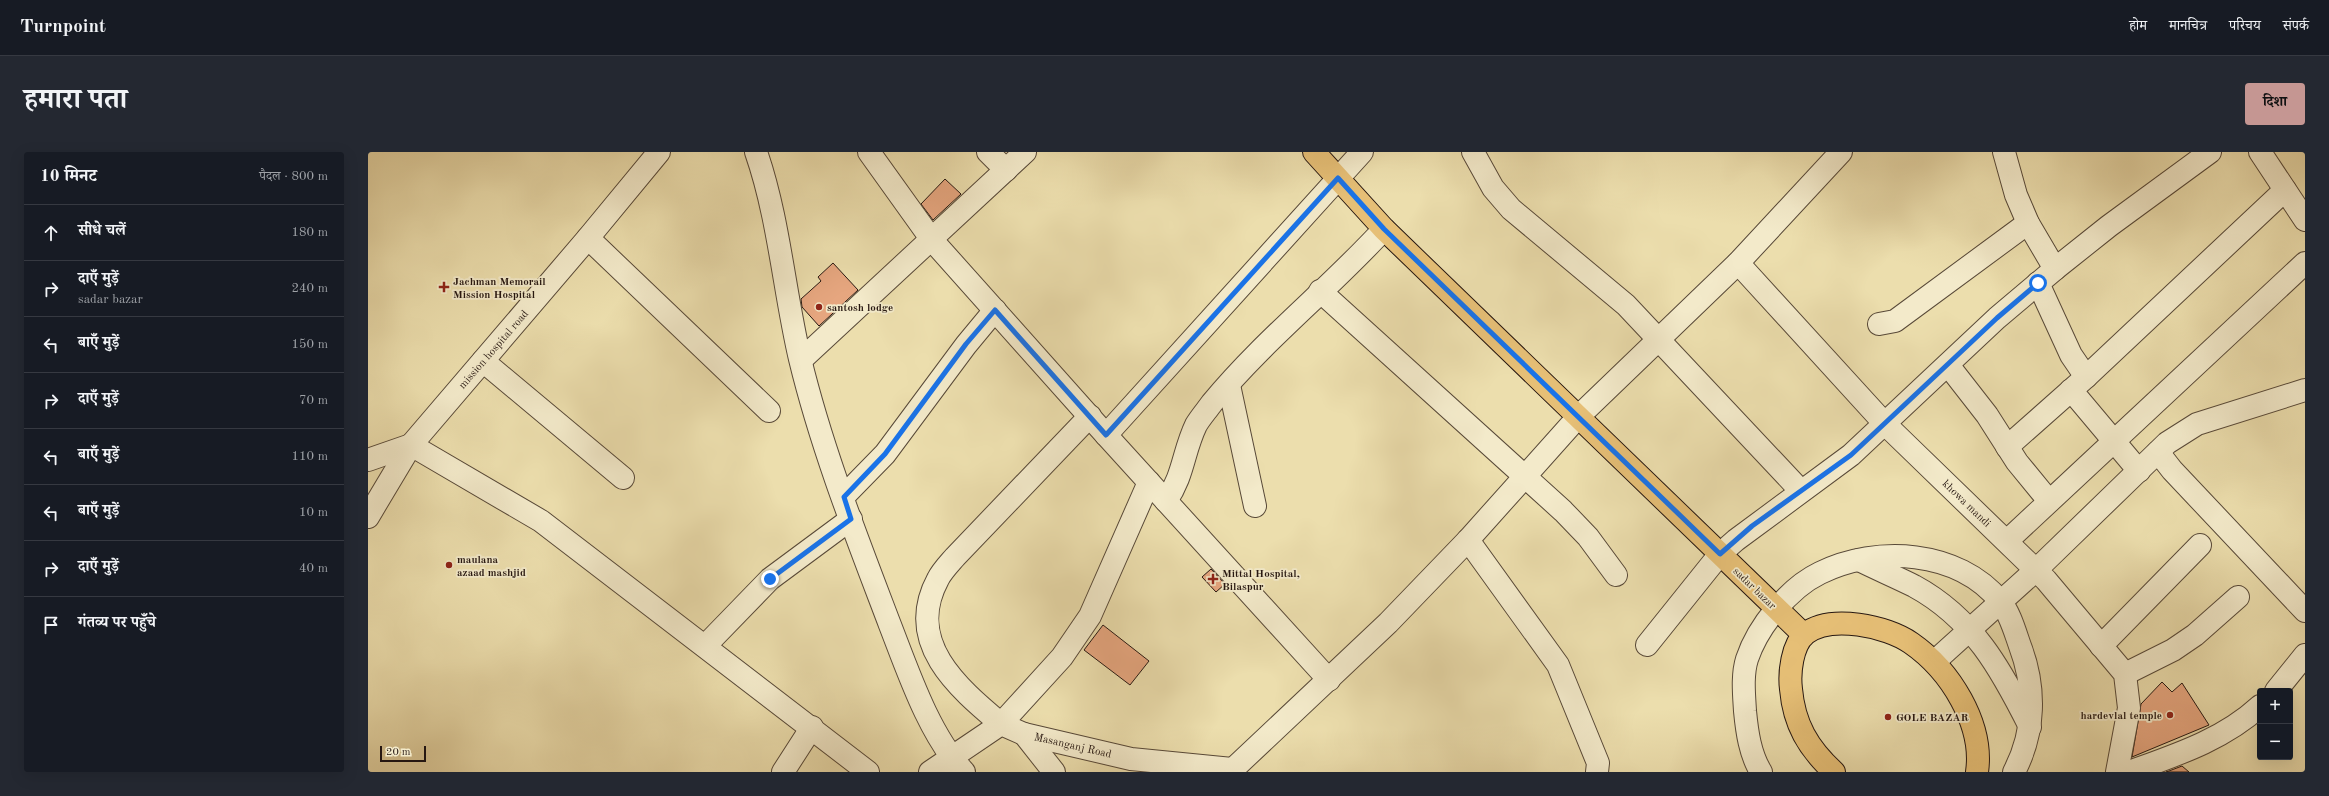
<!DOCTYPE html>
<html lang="hi">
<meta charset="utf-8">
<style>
:root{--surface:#171b24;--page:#242831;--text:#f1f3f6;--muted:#9ea1a6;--line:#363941;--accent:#c59692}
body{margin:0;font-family:"Old Standard TT","Noto Serif Devanagari",serif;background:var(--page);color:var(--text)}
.controls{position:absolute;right:12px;bottom:12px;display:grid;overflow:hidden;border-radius:4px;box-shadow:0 4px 16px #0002}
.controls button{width:36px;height:36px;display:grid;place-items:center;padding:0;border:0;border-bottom:1px solid var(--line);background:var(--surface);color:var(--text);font:20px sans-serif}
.scale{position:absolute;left:12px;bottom:10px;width:46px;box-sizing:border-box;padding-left:4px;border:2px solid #261711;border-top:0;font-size:11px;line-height:14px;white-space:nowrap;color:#261711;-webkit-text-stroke:3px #f3eaca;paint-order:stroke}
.stop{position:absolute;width:12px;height:12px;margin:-9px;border:3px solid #1a73e8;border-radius:50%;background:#fff}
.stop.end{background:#1a73e8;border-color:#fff;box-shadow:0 1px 4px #0008}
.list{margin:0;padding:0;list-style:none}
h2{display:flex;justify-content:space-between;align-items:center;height:52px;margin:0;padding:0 16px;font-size:17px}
h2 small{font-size:13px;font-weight:400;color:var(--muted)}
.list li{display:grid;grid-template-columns:26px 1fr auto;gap:12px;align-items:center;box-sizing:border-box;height:56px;padding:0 16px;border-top:1px solid var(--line)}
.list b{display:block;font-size:15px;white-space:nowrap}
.list p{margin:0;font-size:13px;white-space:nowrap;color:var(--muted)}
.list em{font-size:13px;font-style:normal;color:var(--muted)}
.icon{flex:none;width:22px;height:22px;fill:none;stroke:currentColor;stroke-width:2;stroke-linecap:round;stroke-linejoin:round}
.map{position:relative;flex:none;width:1937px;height:620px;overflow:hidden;border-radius:4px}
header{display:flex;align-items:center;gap:24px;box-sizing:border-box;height:56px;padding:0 20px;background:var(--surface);border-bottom:1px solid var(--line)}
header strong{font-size:19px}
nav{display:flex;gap:22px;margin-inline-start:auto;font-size:14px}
.intro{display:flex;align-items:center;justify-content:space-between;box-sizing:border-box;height:96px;padding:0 24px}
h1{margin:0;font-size:28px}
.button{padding:10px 18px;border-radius:4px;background:var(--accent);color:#111;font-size:14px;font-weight:700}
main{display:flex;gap:24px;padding:0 24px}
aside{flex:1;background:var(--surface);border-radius:4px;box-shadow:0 4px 16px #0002}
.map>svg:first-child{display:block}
</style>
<header>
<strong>Turnpoint</strong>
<nav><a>होम</a><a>मानचित्र</a><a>परिचय</a><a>संपर्क</a></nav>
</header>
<div class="intro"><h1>हमारा पता</h1><a class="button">दिशा</a></div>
<main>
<aside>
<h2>10 मिनट<small>पैदल · 800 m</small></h2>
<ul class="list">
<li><svg class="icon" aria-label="ahead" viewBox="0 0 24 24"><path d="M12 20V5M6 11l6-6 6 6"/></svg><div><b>सीधे चलें</b></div><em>180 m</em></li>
<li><svg class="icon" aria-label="right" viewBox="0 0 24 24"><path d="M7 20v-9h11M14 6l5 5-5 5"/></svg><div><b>दाएँ मुड़ें</b><p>sadar bazar</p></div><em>240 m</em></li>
<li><svg class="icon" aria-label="left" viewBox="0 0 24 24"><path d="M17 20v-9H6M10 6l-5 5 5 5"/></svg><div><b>बाएँ मुड़ें</b></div><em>150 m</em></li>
<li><svg class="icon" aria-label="right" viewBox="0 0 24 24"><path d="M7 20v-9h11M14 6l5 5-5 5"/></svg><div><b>दाएँ मुड़ें</b></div><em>70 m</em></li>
<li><svg class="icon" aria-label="left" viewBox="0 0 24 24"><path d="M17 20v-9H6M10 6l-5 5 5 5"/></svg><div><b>बाएँ मुड़ें</b></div><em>110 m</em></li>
<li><svg class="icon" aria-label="left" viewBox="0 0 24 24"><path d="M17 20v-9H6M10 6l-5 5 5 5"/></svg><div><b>बाएँ मुड़ें</b></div><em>10 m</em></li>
<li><svg class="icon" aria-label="right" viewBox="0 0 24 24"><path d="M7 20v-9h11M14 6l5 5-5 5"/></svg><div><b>दाएँ मुड़ें</b></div><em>40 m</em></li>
<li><svg class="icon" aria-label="arrive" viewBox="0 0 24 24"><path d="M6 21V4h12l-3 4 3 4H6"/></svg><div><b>गंतव्य पर पहुँचे</b></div></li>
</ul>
</aside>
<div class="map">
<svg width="1937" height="620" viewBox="0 0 1937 620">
<rect width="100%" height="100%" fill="#ecdead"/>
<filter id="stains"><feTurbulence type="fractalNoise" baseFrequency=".005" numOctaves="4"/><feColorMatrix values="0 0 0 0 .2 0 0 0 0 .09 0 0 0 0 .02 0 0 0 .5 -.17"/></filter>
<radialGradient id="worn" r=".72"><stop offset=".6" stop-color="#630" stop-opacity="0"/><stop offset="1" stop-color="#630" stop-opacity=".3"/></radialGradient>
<g fill="#e6a67f" stroke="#261711">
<path d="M 577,27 L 593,42 L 565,68 L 553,52 Z"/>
<path d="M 465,111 L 490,138 L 451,174 L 434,155 L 433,147 L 453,129 L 450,125 Z"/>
<path d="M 843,417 L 857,432 L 848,440 L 834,425 Z"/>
<path d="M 735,473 L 781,509 L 762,533 L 716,498 Z"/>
<path d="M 1794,530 L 1804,540 L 1814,531 L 1841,573 L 1764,605 L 1773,552 Z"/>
<path d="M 1814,614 L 1821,620 L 1798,620 L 1801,619 Z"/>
</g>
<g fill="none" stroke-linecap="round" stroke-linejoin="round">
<g stroke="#584938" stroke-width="24">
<g id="minor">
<path d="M 388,0 C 411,66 416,139 432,207 C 454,298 489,386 522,473 C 541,522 561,582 596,620"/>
<path d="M 501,0 L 564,88 L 738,283 L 961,528"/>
<path d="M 620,0 L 638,18"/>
<path d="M 1105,0 L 1125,36 L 1143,57 L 1258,153 L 1432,338"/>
<path d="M 1636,0 L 1648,43 L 1660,71 L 1687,117"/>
<path d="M 1892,0 L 1937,68"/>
<path d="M 220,86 L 401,259"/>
<path d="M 1370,111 L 1517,272 L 1678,428 L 1757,522 L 1761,556 L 1749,620"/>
<path d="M 1670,131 L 1703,203 L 1718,225"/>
<path d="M 952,139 L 1195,359 L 1220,385 L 1248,423"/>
<path d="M 1511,172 L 1527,169 L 1660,71"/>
<path d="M 433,208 L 657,0"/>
<path d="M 115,209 L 255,326"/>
<path d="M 1580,213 L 1619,263 L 1649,310 L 1681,349"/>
<path d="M 861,233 L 887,354"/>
<path d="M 1703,238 L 1771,319"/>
<path d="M 722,264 L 587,405 C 581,412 574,419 570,427 C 536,490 589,535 633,572 L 694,505 L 722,464 L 781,330"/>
<path d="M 738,283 L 994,0"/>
<path d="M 1639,295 L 1718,225 L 1917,38"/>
<path d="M 1790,300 L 1804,318 L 1937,459"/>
<path d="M 0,308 L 43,293 L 173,369 L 500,620"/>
<path d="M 475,345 L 517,302 L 598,193 L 627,158"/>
<path d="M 798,349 C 816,323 815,300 828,273 C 832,266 839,258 844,251 C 896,188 961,137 1016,77"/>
<path d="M 0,365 L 43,293 L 220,86 L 291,0"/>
<path d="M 1100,388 L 1190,513 L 1230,611 L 1229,620"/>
<path d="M 1639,389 L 1937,111"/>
<path d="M 1491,408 C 1509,417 1528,425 1546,434 C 1605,466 1633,517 1662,575"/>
<path d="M 1279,493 L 1352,402 L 1368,388 L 1483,303 L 1629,166 L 1687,117 L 1741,74 L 1842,0"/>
<path d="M 337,494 L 402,427 L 483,367"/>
<path d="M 1733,494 L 1832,393"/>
<path d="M 1566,510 L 1668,418 L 1799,291 L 1829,272 L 1937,238"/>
<path d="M 1757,522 L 1805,498 L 1827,483 L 1870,445"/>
<path d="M 1908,539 L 1937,503"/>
<path d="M 656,582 L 686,620"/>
<path d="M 415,620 L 444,575"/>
<path d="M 562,620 L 633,572 L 656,582 L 763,607 L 864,617"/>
<path d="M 862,620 L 1020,471 L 1100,388 L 1210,265 L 1370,111 L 1473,0"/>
<path d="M 1393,620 C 1382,602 1379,580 1377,559 C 1376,542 1374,523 1379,507 C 1390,474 1421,436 1452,421 C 1509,393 1590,398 1632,449 C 1642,461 1647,480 1652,494 C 1668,536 1667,580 1646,620"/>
<path d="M 1761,620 C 1808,603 1855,588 1892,554"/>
</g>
</g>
<g stroke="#261711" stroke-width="24">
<g id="major">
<path d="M 946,0 L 1016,77 L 1436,483"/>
<path d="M 1466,620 C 1440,596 1426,572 1423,537 C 1421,521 1424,493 1437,482 C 1462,462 1519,474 1543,491 C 1582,518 1616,572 1609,620"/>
</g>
</g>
<use href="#minor" stroke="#f3eaca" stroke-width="22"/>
<use href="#major" stroke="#e6bf76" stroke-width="22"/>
</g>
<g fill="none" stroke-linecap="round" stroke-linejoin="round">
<path stroke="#1a73e8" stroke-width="5" d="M 402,427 L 483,367 L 476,345 L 517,302 L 598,192 L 627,158 L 738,283 L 970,26 L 1016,77 L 1352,402 L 1384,374 L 1483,303 L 1629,166 L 1670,131"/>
</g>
<g fill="#8f2418" stroke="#f3eaca" stroke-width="1.5">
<path d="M74 129h4v4h4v4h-4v4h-4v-4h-4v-4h4z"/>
<circle cx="451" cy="155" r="4"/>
<circle cx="81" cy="413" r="4"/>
<path d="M843 421h4v4h4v4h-4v4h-4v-4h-4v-4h4z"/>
<circle cx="1802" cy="563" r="4"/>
<circle cx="1520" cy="565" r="4"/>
</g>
<g text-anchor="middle" stroke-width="3.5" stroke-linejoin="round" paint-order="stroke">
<g font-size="11" font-weight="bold" fill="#261711" stroke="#f3eaca" text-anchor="start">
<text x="85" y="133">Jachman Memorail<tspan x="85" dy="13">Mission Hospital</tspan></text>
<text x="459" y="159">santosh lodge</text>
<text x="89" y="411">maulana<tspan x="89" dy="13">azaad mashjid</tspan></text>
<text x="854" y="425">Mittal Hospital,<tspan x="854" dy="13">Bilaspur</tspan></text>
<text x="1794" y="567" text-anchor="end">hardevlal temple</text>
<text x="1528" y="569">GOLE BAZAR</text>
</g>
<g font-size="11" fill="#261711" stroke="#f3eaca">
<text transform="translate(125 197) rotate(-49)" y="4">mission hospital road</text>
<text transform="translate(1599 351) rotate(44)" y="4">khowa mandi</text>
<text transform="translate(1387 436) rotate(44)" y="4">sadar bazar</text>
<text transform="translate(705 593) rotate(13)" y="4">Masanganj Road</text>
</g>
</g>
<rect width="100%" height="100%" filter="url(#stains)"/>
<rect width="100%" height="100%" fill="url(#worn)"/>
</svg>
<div class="controls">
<button>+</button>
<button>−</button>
</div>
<div class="scale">20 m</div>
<div class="stop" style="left:1670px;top:131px"></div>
<div class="stop end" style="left:402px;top:427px"></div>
</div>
</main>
